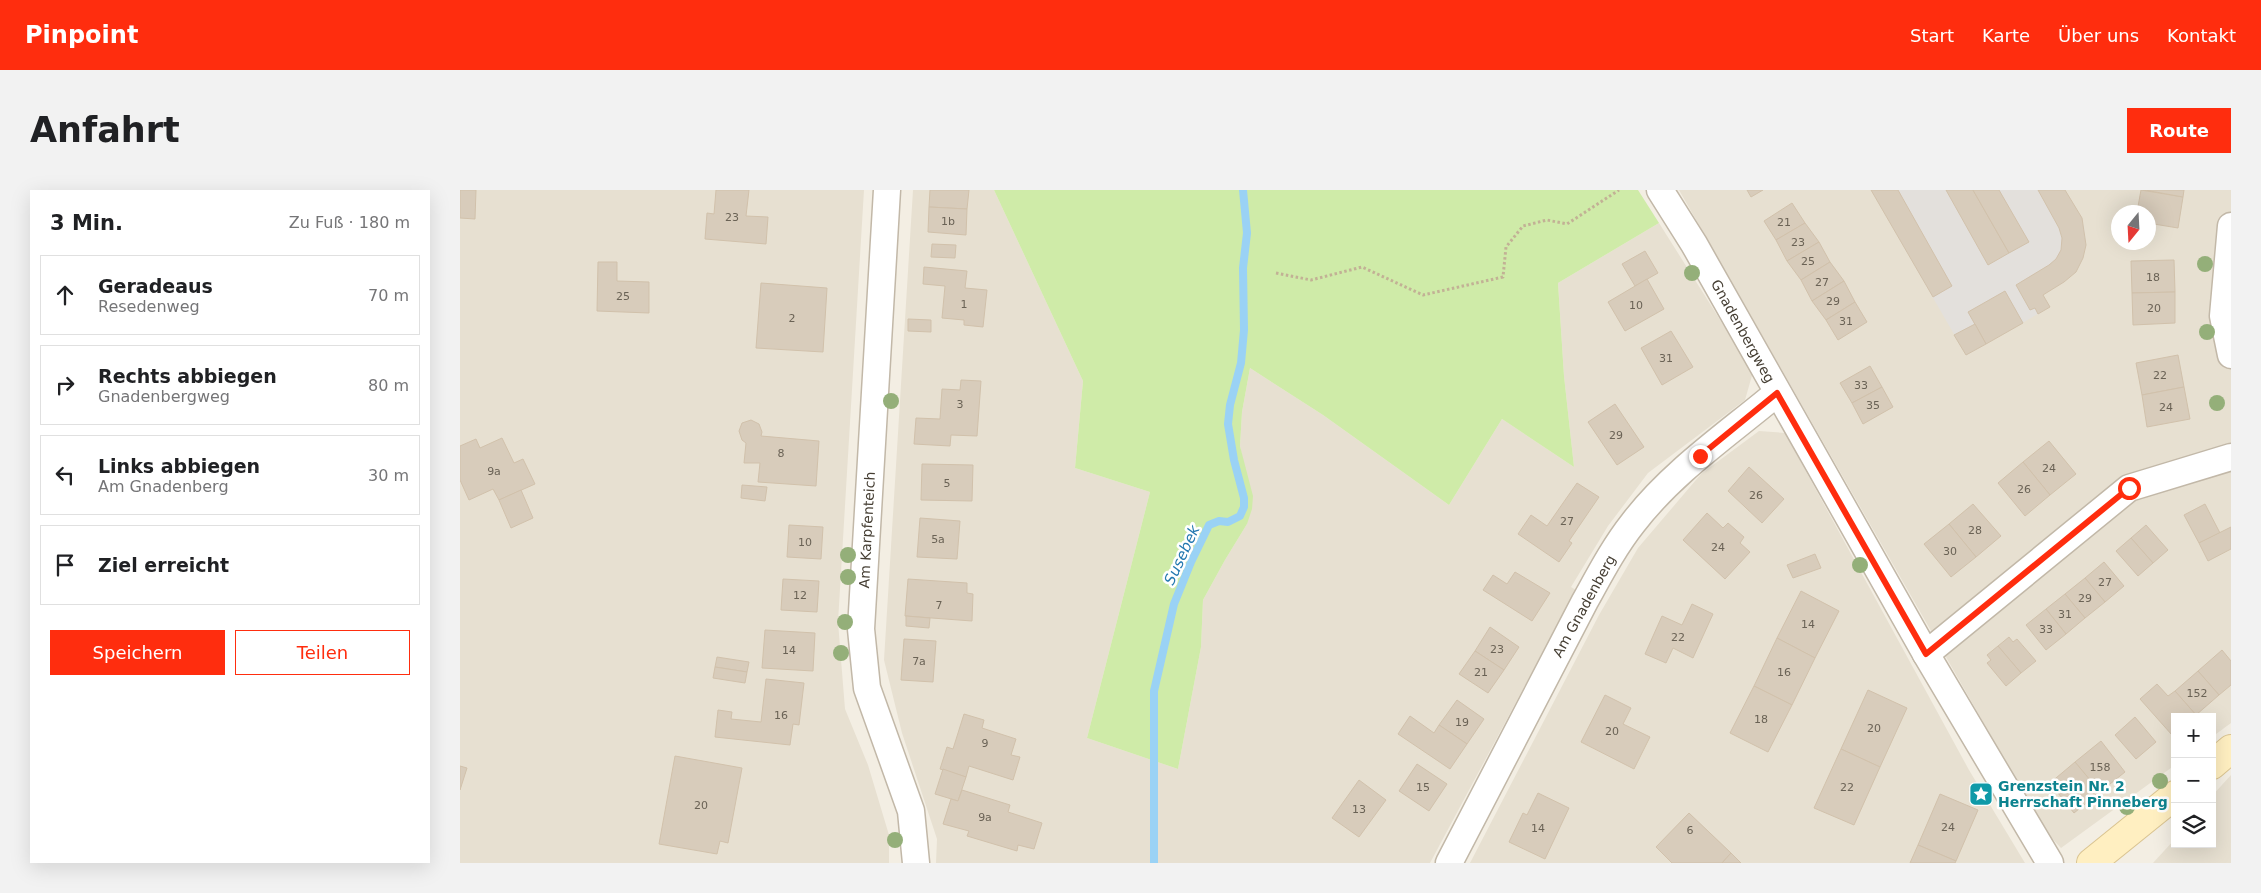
<!DOCTYPE html>
<html lang="de">
<meta charset="utf-8">
<style>
:root{--surface:#fff;--page:#f2f2f2;--text:#202124;--muted:#757577;--line:#e0e0e0;--accent:#ff2d0e}
body{margin:0;font-family:"DejaVu Sans",sans-serif;background:var(--page);color:var(--text)}
.controls{position:absolute;right:15px;bottom:15px;display:grid;overflow:hidden;border-radius:0px;box-shadow:0 5px 20px #0002}
.controls button{width:45px;height:45px;display:grid;place-items:center;padding:0;border:0;border-bottom:1px solid var(--line);background:var(--surface);color:var(--text);font:25px sans-serif}
.compass{position:absolute;left:1651px;top:15px;width:45px;height:45px;border-radius:50%;background:var(--surface);box-shadow:0 5px 20px #0002;rotate:198deg}
.stop{position:absolute;width:15px;height:15px;margin:-11px;border:4px solid #ff2d0e;border-radius:50%;background:#fff}
.stop.end{background:#ff2d0e;border-color:#fff;box-shadow:0 1px 5px #0008}
.list{margin:0;padding:0;list-style:none}
h2{display:flex;justify-content:space-between;align-items:center;height:65px;margin:0;padding:0 20px;font-size:21px}
h2 small{font-size:16px;font-weight:400;color:var(--muted)}
.list li{display:grid;grid-template-columns:32px 1fr auto;gap:15px;align-items:center;box-sizing:border-box;height:80px;margin:0 10px 10px;padding:0 10px;border:1px solid var(--line);border-radius:0px}
.list b{display:block;font-size:19px;white-space:nowrap}
.list p{margin:0;font-size:16px;white-space:nowrap;color:var(--muted)}
.list em{font-size:16px;font-style:normal;color:var(--muted)}
.actions{display:flex;gap:10px;padding:15px 20px}
.actions a{flex:1;padding:11px 0;border:1px solid var(--accent);border-radius:0px;text-align:center;font-size:18px;color:var(--accent)}
.actions .main{background:var(--accent);color:#fff}
.icon{flex:none;width:28px;height:28px;fill:none;stroke:currentColor;stroke-width:2;stroke-linecap:round;stroke-linejoin:round}
.map{position:relative;flex:none;width:1771px;height:673px;overflow:hidden;border-radius:0px}
header{display:flex;align-items:center;gap:30px;box-sizing:border-box;height:70px;padding:0 25px;background:var(--accent);color:#fff}
header strong{font-size:24px}
nav{display:flex;gap:28px;margin-inline-start:auto;font-size:18px}
.intro{display:flex;align-items:center;justify-content:space-between;box-sizing:border-box;height:120px;padding:0 30px}
h1{margin:0;font-size:35px}
.button{padding:12px 22px;border-radius:0px;background:var(--accent);color:#fff;font-size:18px;font-weight:700}
main{display:flex;gap:30px;padding:0 30px}
aside{flex:1;background:var(--surface);border-radius:0px;box-shadow:0 5px 20px #0002}
.map>svg:first-child{display:block}
</style>
<header>
<strong>Pinpoint</strong>
<nav><a>Start</a><a>Karte</a><a>Über uns</a><a>Kontakt</a></nav>
</header>
<div class="intro"><h1>Anfahrt</h1><a class="button">Route</a></div>
<main>
<aside>
<h2>3 Min.<small>Zu Fuß · 180 m</small></h2>
<ul class="list">
<li><svg class="icon" aria-label="ahead" viewBox="0 0 24 24"><path d="M12 20V5M6 11l6-6 6 6"/></svg><div><b>Geradeaus</b><p>Resedenweg</p></div><em>70 m</em></li>
<li><svg class="icon" aria-label="right" viewBox="0 0 24 24"><path d="M7 20v-9h11M14 6l5 5-5 5"/></svg><div><b>Rechts abbiegen</b><p>Gnadenbergweg</p></div><em>80 m</em></li>
<li><svg class="icon" aria-label="left" viewBox="0 0 24 24"><path d="M17 20v-9H6M10 6l-5 5 5 5"/></svg><div><b>Links abbiegen</b><p>Am Gnadenberg</p></div><em>30 m</em></li>
<li><svg class="icon" aria-label="arrive" viewBox="0 0 24 24"><path d="M6 21V4h12l-3 4 3 4H6"/></svg><div><b>Ziel erreicht</b></div></li>
</ul>
<div class="actions"><a class="main">Speichern</a><a>Teilen</a></div>
</aside>
<div class="map">
<svg width="1771" height="673" viewBox="0 0 1771 673">
<rect width="100%" height="100%" fill="#f3eee3"/>
<g fill="#e7e0d1" fill-rule="evenodd">
<path d="M 0,0 L 404,0 L 378,432 L 385,519 L 408,575 L 429,645 L 429,673 L 0,673 Z"/>
<path d="M 453,0 L 534,0 L 623,191 L 615,278 L 690,302 L 627,548 L 718,579 L 741,457 L 743,410 L 765,370 L 787,334 L 785,281 L 780,256 L 782,222 L 790,178 L 863,225 L 989,315 L 1042,229 L 1114,277 L 1104,186 L 1098,93 L 1199,33 L 1293,182 L 1285,210 L 1188,283 L 1148,336 L 1111,397 L 1116,400 L 970,673 L 476,673 L 477,649 L 442,543 L 424,470 Z"/>
<path d="M 1219,0 L 1771,0 L 1771,533 L 1752,547 L 1752,527 L 1715,527 L 1715,575 L 1601,658 L 1586,642 ZM 1658,22 L 1688,22 L 1688,52 L 1658,52 Z"/>
<path d="M 1299,241 L 1325,243 L 1509,580 L 1565,673 L 1010,673 L 1139,425 L 1178,358 L 1241,284 Z"/>
<path d="M 1771,585 L 1771,673 L 1693,673 L 1715,649 L 1715,654 L 1752,654 L 1752,606 Z"/>
</g>
<path fill="#cfeba8" d="M 534,0 L 1178,0 L 1199,33 L 1098,93 L 1104,186 L 1114,277 L 1042,229 L 989,315 L 863,225 L 790,178 L 782,222 L 780,256 L 793,306 L 792,319 L 787,334 L 765,370 L 743,410 L 741,457 L 718,579 L 627,548 L 690,302 L 615,278 L 623,191 Z"/>
<path fill="#e3e0dc" d="M 1411,0 L 1605,0 L 1624,36 L 1626,55 L 1623,68 L 1616,82 L 1604,92 L 1583,105 L 1590,117 L 1506,165 Z"/>
<g fill="none" stroke-linecap="round" stroke-linejoin="round">
<path stroke="#9ad2f5" stroke-width="8" d="M 694,673 L 694,501 L 714,414 L 731,372 L 749,335 L 759,331 L 768,332 L 780,326 L 784,317 L 784,308 L 774,270 L 768,234 L 770,215 L 781,173 L 784,140 L 783,78 L 787,43 L 783,0"/>
</g>
<g fill="#d8ccbb" stroke="#d1c1ab">
<path d="M 0,0 L 16,0 L 15,29 L 0,28 Z"/>
<path d="M 256,0 L 289,0 L 286,26 L 308,27 L 306,54 L 245,49 L 247,23 L 254,24 Z"/>
<path d="M 470,0 L 509,0 L 507,19 L 469,17 Z"/>
<path d="M 1287,0 L 1303,0 L 1291,7 Z"/>
<path d="M 1411,0 L 1438,0 L 1492,96 L 1473,107 Z"/>
<path d="M 1486,0 L 1513,0 L 1549,63 L 1528,75 Z"/>
<path d="M 1513,0 L 1539,0 L 1569,52 L 1549,63 Z"/>
<path d="M 1578,0 L 1605,0 L 1622,28 L 1626,55 L 1623,68 L 1616,82 L 1604,92 L 1583,105 L 1590,117 L 1578,124 L 1575,118 L 1570,120 L 1556,95 L 1589,75 L 1596,69 L 1601,60 L 1602,48 L 1599,38 Z"/>
<path d="M 1681,0 L 1723,7 L 1718,38 L 1688,33 L 1688,22 L 1677,22 Z"/>
<path d="M 1685,0 L 1724,0 L 1723,7 Z"/>
<path d="M 1332,13 L 1345,33 L 1316,50 L 1304,31 Z"/>
<path d="M 469,17 L 507,19 L 506,45 L 468,42 Z"/>
<path d="M 1345,33 L 1359,52 L 1327,71 L 1316,50 Z"/>
<path d="M 1359,52 L 1370,72 L 1341,90 L 1327,71 Z"/>
<path d="M 472,54 L 496,55 L 495,68 L 471,67 Z"/>
<path d="M 1185,61 L 1198,83 L 1175,96 L 1162,74 Z"/>
<path d="M 1714,70 L 1715,102 L 1672,103 L 1671,71 Z"/>
<path d="M 138,72 L 157,72 L 157,91 L 189,92 L 189,123 L 137,121 Z"/>
<path d="M 1370,72 L 1384,91 L 1352,111 L 1341,90 Z"/>
<path d="M 464,77 L 507,81 L 505,98 L 527,100 L 523,137 L 504,135 L 504,130 L 482,128 L 485,96 L 463,94 Z"/>
<path d="M 1187,89 L 1204,119 L 1165,141 L 1148,112 Z"/>
<path d="M 1384,91 L 1395,112 L 1366,130 L 1352,111 Z"/>
<path d="M 301,93 L 367,98 L 363,162 L 296,158 Z"/>
<path d="M 1545,101 L 1563,133 L 1526,154 L 1508,122 Z"/>
<path d="M 1715,102 L 1715,133 L 1673,135 L 1672,103 Z"/>
<path d="M 1395,112 L 1407,132 L 1378,150 L 1366,130 Z"/>
<path d="M 448,129 L 471,130 L 471,142 L 448,141 Z"/>
<path d="M 1515,134 L 1526,154 L 1506,165 L 1494,145 Z"/>
<path d="M 1211,141 L 1233,177 L 1202,195 L 1181,158 Z"/>
<path d="M 1718,165 L 1724,197 L 1682,205 L 1676,173 Z"/>
<path d="M 1410,176 L 1422,197 L 1392,213 L 1380,193 Z"/>
<path d="M 501,190 L 521,191 L 517,246 L 491,245 L 490,256 L 454,254 L 456,228 L 480,229 L 482,199 L 500,200 Z"/>
<path d="M 1422,197 L 1433,217 L 1403,234 L 1392,213 Z"/>
<path d="M 1724,197 L 1730,229 L 1687,237 L 1682,205 Z"/>
<path d="M 1155,214 L 1184,257 L 1157,275 L 1128,232 Z"/>
<path d="M 291,230 L 299,234 L 302,242 L 301,246 L 359,251 L 356,296 L 298,292 L 300,273 L 284,273 L 286,253 L 282,250 L 279,241 L 282,233 Z"/>
<path d="M 42,248 L 54,273 L 63,269 L 75,294 L 39,310 L 33,299 L 9,310 L 0,290 L 0,256 L 16,249 L 20,258 Z"/>
<path d="M 1589,251 L 1616,284 L 1590,305 L 1563,272 Z"/>
<path d="M 1563,272 L 1590,305 L 1565,326 L 1538,293 Z"/>
<path d="M 462,274 L 513,275 L 512,311 L 461,310 Z"/>
<path d="M 1289,277 L 1324,309 L 1302,333 L 1268,301 Z"/>
<path d="M 1117,293 L 1139,307 L 1109,351 L 1112,353 L 1099,372 L 1058,344 L 1071,325 L 1087,336 Z"/>
<path d="M 282,295 L 307,297 L 305,311 L 281,308 Z"/>
<path d="M 61,300 L 73,328 L 51,338 L 39,310 Z"/>
<path d="M 1513,314 L 1541,346 L 1516,367 L 1489,334 Z"/>
<path d="M 1745,314 L 1760,343 L 1739,353 L 1724,325 Z"/>
<path d="M 1247,323 L 1263,338 L 1268,333 L 1284,347 L 1280,353 L 1290,362 L 1265,389 L 1223,350 Z"/>
<path d="M 460,328 L 500,331 L 497,369 L 457,367 Z"/>
<path d="M 1489,334 L 1516,367 L 1491,387 L 1464,354 Z"/>
<path d="M 329,335 L 363,337 L 361,369 L 327,367 Z"/>
<path d="M 1686,335 L 1708,360 L 1693,373 L 1671,348 Z"/>
<path d="M 1771,337 L 1771,359 L 1748,371 L 1739,353 Z"/>
<path d="M 1671,348 L 1693,373 L 1678,386 L 1656,361 Z"/>
<path d="M 1355,364 L 1361,378 L 1333,388 L 1327,375 Z"/>
<path d="M 1644,372 L 1664,396 L 1645,412 L 1625,388 Z"/>
<path d="M 1055,382 L 1090,403 L 1072,431 L 1023,400 L 1033,385 L 1047,394 Z"/>
<path d="M 1625,388 L 1645,412 L 1625,428 L 1605,404 Z"/>
<path d="M 323,389 L 359,391 L 357,422 L 321,420 Z"/>
<path d="M 448,389 L 507,393 L 507,403 L 513,404 L 512,431 L 445,426 Z"/>
<path d="M 1341,401 L 1379,421 L 1355,468 L 1317,448 Z"/>
<path d="M 1605,404 L 1625,428 L 1606,444 L 1586,419 Z"/>
<path d="M 1232,414 L 1253,424 L 1233,468 L 1213,458 L 1206,473 L 1185,464 L 1202,426 L 1222,435 Z"/>
<path d="M 1586,419 L 1606,444 L 1586,460 L 1566,435 Z"/>
<path d="M 446,426 L 470,428 L 469,438 L 446,436 Z"/>
<path d="M 1030,437 L 1059,457 L 1044,480 L 1015,461 Z"/>
<path d="M 305,440 L 355,443 L 353,481 L 302,478 Z"/>
<path d="M 1549,447 L 1553,452 L 1557,449 L 1576,471 L 1561,483 L 1538,456 Z"/>
<path d="M 1317,448 L 1355,468 L 1332,515 L 1294,496 Z"/>
<path d="M 444,449 L 476,451 L 473,492 L 441,490 Z"/>
<path d="M 1538,456 L 1561,483 L 1546,496 L 1527,473 L 1531,470 L 1527,465 Z"/>
<path d="M 1762,460 L 1771,471 L 1771,495 L 1759,505 L 1738,481 Z"/>
<path d="M 1015,461 L 1044,480 L 1028,503 L 999,484 Z"/>
<path d="M 257,467 L 289,472 L 287,482 L 255,477 Z"/>
<path d="M 255,477 L 287,482 L 285,493 L 253,488 Z"/>
<path d="M 1738,481 L 1759,505 L 1736,525 L 1715,501 Z"/>
<path d="M 306,489 L 344,493 L 339,535 L 333,534 L 330,555 L 255,547 L 258,520 L 272,522 L 271,529 L 301,532 Z"/>
<path d="M 1697,494 L 1708,506 L 1715,501 L 1736,525 L 1715,527 L 1715,543 L 1712,545 L 1680,509 Z"/>
<path d="M 1294,496 L 1332,515 L 1308,562 L 1270,543 Z"/>
<path d="M 1408,500 L 1447,518 L 1420,577 L 1381,559 Z"/>
<path d="M 1145,505 L 1171,518 L 1163,534 L 1190,547 L 1174,579 L 1121,552 Z"/>
<path d="M 997,510 L 1024,529 L 1007,554 L 979,535 Z"/>
<path d="M 504,524 L 524,530 L 522,538 L 556,549 L 551,565 L 560,567 L 553,590 L 509,576 L 506,587 L 480,579 L 487,557 L 493,559 Z"/>
<path d="M 950,526 L 974,543 L 979,535 L 1007,554 L 990,579 L 938,544 Z"/>
<path d="M 1675,527 L 1696,552 L 1676,569 L 1655,545 Z"/>
<path d="M 1641,551 L 1665,582 L 1640,602 L 1615,572 Z"/>
<path d="M 1381,559 L 1420,577 L 1394,635 L 1354,618 Z"/>
<path d="M 215,566 L 282,578 L 268,653 L 260,651 L 257,664 L 199,654 Z"/>
<path d="M 1615,572 L 1640,602 L 1614,623 L 1590,593 Z"/>
<path d="M 957,574 L 987,594 L 969,621 L 939,601 Z"/>
<path d="M 0,576 L 7,578 L 0,600 Z"/>
<path d="M 483,579 L 506,587 L 498,611 L 475,604 Z"/>
<path d="M 899,590 L 926,610 L 899,647 L 872,628 Z"/>
<path d="M 502,600 L 550,615 L 548,622 L 582,633 L 574,659 L 558,655 L 557,661 L 507,646 L 509,641 L 483,634 L 491,609 L 498,611 Z"/>
<path d="M 1078,603 L 1109,618 L 1085,669 L 1049,652 L 1063,623 L 1067,625 Z"/>
<path d="M 1480,604 L 1518,620 L 1496,671 L 1458,655 Z"/>
<path d="M 1229,623 L 1271,663 L 1262,673 L 1212,673 L 1196,657 Z"/>
<path d="M 1458,655 L 1496,671 L 1495,673 L 1450,673 Z"/>
<path d="M 1271,663 L 1281,673 L 1262,673 Z"/>
</g>
<g fill="none" stroke-linecap="round" stroke-linejoin="round">
<g stroke="#c2b8a8" stroke-width="29">
<g id="street">
<path d="M 427,0 L 401,439 L 407,498 L 451,621 L 456,673"/>
<path d="M 1200,0 L 1234,54 L 1466,464 L 1590,673"/>
<path d="M 1771,36 L 1763,126 L 1771,165"/>
<path d="M 1466,464 L 1669,298 L 1771,267"/>
<path d="M 989,673 L 1125,411 C 1140,384 1154,357 1173,333 C 1212,282 1268,244 1317,203"/>
</g>
</g>
<g stroke="#dac491" stroke-width="30">
<g id="secondary">
<path d="M 1752,575 L 1771,559"/>
<path d="M 1631,673 L 1715,605"/>
</g>
</g>
<path stroke="#c2b195" stroke-width="3" stroke-dasharray="2.5 2.5" stroke-linecap="butt" d="M 816,83 L 851,90 L 902,77 L 963,105 L 1043,87 L 1046,57 L 1063,36 L 1087,30 L 1107,34 L 1159,0"/>
<use href="#street" stroke="#fff" stroke-width="26"/>
<use href="#secondary" stroke="#ffefc1" stroke-width="28"/>
</g>
<g fill="#94af79">
<circle cx="1745" cy="74" r="8"/>
<circle cx="1232" cy="83" r="8"/>
<circle cx="1747" cy="142" r="8"/>
<circle cx="431" cy="211" r="8"/>
<circle cx="1757" cy="213" r="8"/>
<circle cx="388" cy="365" r="8"/>
<circle cx="1400" cy="375" r="8"/>
<circle cx="388" cy="387" r="8"/>
<circle cx="385" cy="432" r="8"/>
<circle cx="381" cy="463" r="8"/>
<circle cx="1700" cy="591" r="8"/>
<circle cx="1667" cy="617" r="8"/>
<circle cx="435" cy="650" r="8"/>
</g>
<g fill="none" stroke-linecap="round" stroke-linejoin="round">
<path stroke="#ff2d0e" stroke-width="6" d="M 1240,266 L 1317,203 L 1466,464 L 1669,298"/>
</g>
<defs>
<g id="sight-square" transform="scale(1.25)"><rect x="-9" y="-9" width="18" height="18" rx="4" fill="#0f9aa8" stroke="#fff"/><path d="M0-6L1.8-2.2L6-1.7L2.9 1.2L3.7 5.4L0 3.3L-3.7 5.4L-2.9 1.2L-6-1.7L-1.8-2.2Z" fill="#fff"/></g>
</defs>
<g fill-rule="evenodd">
<use href="#sight-square" x="1521" y="604"/>
</g>
<g text-anchor="middle" stroke-width="5" stroke-linejoin="round" paint-order="stroke">
<g font-size="11" fill="#6a6255">
<text x="272" y="31">23</text>
<text x="488" y="35">1b</text>
<text x="1324" y="36">21</text>
<text x="1338" y="56">23</text>
<text x="1348" y="75">25</text>
<text x="1693" y="91">18</text>
<text x="1362" y="96">27</text>
<text x="163" y="110">25</text>
<text x="1373" y="115">29</text>
<text x="504" y="118">1</text>
<text x="1176" y="119">10</text>
<text x="1694" y="122">20</text>
<text x="332" y="132">2</text>
<text x="1386" y="135">31</text>
<text x="1206" y="172">31</text>
<text x="1700" y="189">22</text>
<text x="1401" y="199">33</text>
<text x="500" y="218">3</text>
<text x="1413" y="219">35</text>
<text x="1706" y="221">24</text>
<text x="1156" y="249">29</text>
<text x="321" y="267">8</text>
<text x="1589" y="282">24</text>
<text x="34" y="285">9a</text>
<text x="487" y="297">5</text>
<text x="1564" y="303">26</text>
<text x="1296" y="309">26</text>
<text x="1107" y="335">27</text>
<text x="1515" y="344">28</text>
<text x="478" y="353">5a</text>
<text x="345" y="356">10</text>
<text x="1258" y="361">24</text>
<text x="1490" y="365">30</text>
<text x="1645" y="396">27</text>
<text x="340" y="409">12</text>
<text x="1625" y="412">29</text>
<text x="479" y="419">7</text>
<text x="1605" y="428">31</text>
<text x="1348" y="438">14</text>
<text x="1586" y="443">33</text>
<text x="1218" y="451">22</text>
<text x="1037" y="463">23</text>
<text x="329" y="464">14</text>
<text x="459" y="475">7a</text>
<text x="1021" y="486">21</text>
<text x="1324" y="486">16</text>
<text x="1737" y="507">152</text>
<text x="321" y="529">16</text>
<text x="1301" y="533">18</text>
<text x="1002" y="536">19</text>
<text x="1414" y="542">20</text>
<text x="1152" y="545">20</text>
<text x="525" y="557">9</text>
<text x="1640" y="581">158</text>
<text x="963" y="601">15</text>
<text x="1387" y="601">22</text>
<text x="241" y="619">20</text>
<text x="899" y="623">13</text>
<text x="525" y="631">9a</text>
<text x="1488" y="641">24</text>
<text x="1078" y="642">14</text>
<text x="1230" y="644">6</text>
</g>
<g font-size="14" fill="#453e33" stroke="#fff">
<text transform="translate(1283 141) rotate(61)" y="5">Gnadenbergweg</text>
<text transform="translate(407 340) rotate(-87)" y="5">Am Karpfenteich</text>
<text transform="translate(1124 416) rotate(-61)" y="5">Am Gnadenberg</text>
</g>
<g font-size="14" font-weight="bold" fill="#0d838f" stroke="#fff" text-anchor="start">
<text x="1538" y="601">Grenzstein Nr. 2<tspan x="1538" dy="16">Herrschaft Pinneberg</tspan></text>
</g>
<g font-size="15" font-style="italic" fill="#2479b0" stroke="#fff">
<text transform="translate(722 365) rotate(-65)" y="5">Susebek</text>
</g>
</g>
</svg>
<div class="controls">
<button>+</button>
<button>−</button>
<button><svg class="icon" aria-label="layers" viewBox="0 0 24 24"><path d="M12 4l9 5-9 5-9-5zM3 14l9 5 9-5"/></svg></button>
</div>
<svg class="compass" viewBox="-18 -18 36 36"><path d="M0-13l5 13h-10z" fill="#e53935"/><path d="M0 13l5-13h-10z" fill="#757577"/></svg>
<div class="stop" style="left:1669px;top:298px"></div>
<div class="stop end" style="left:1240px;top:266px"></div>
</div>
</main>
